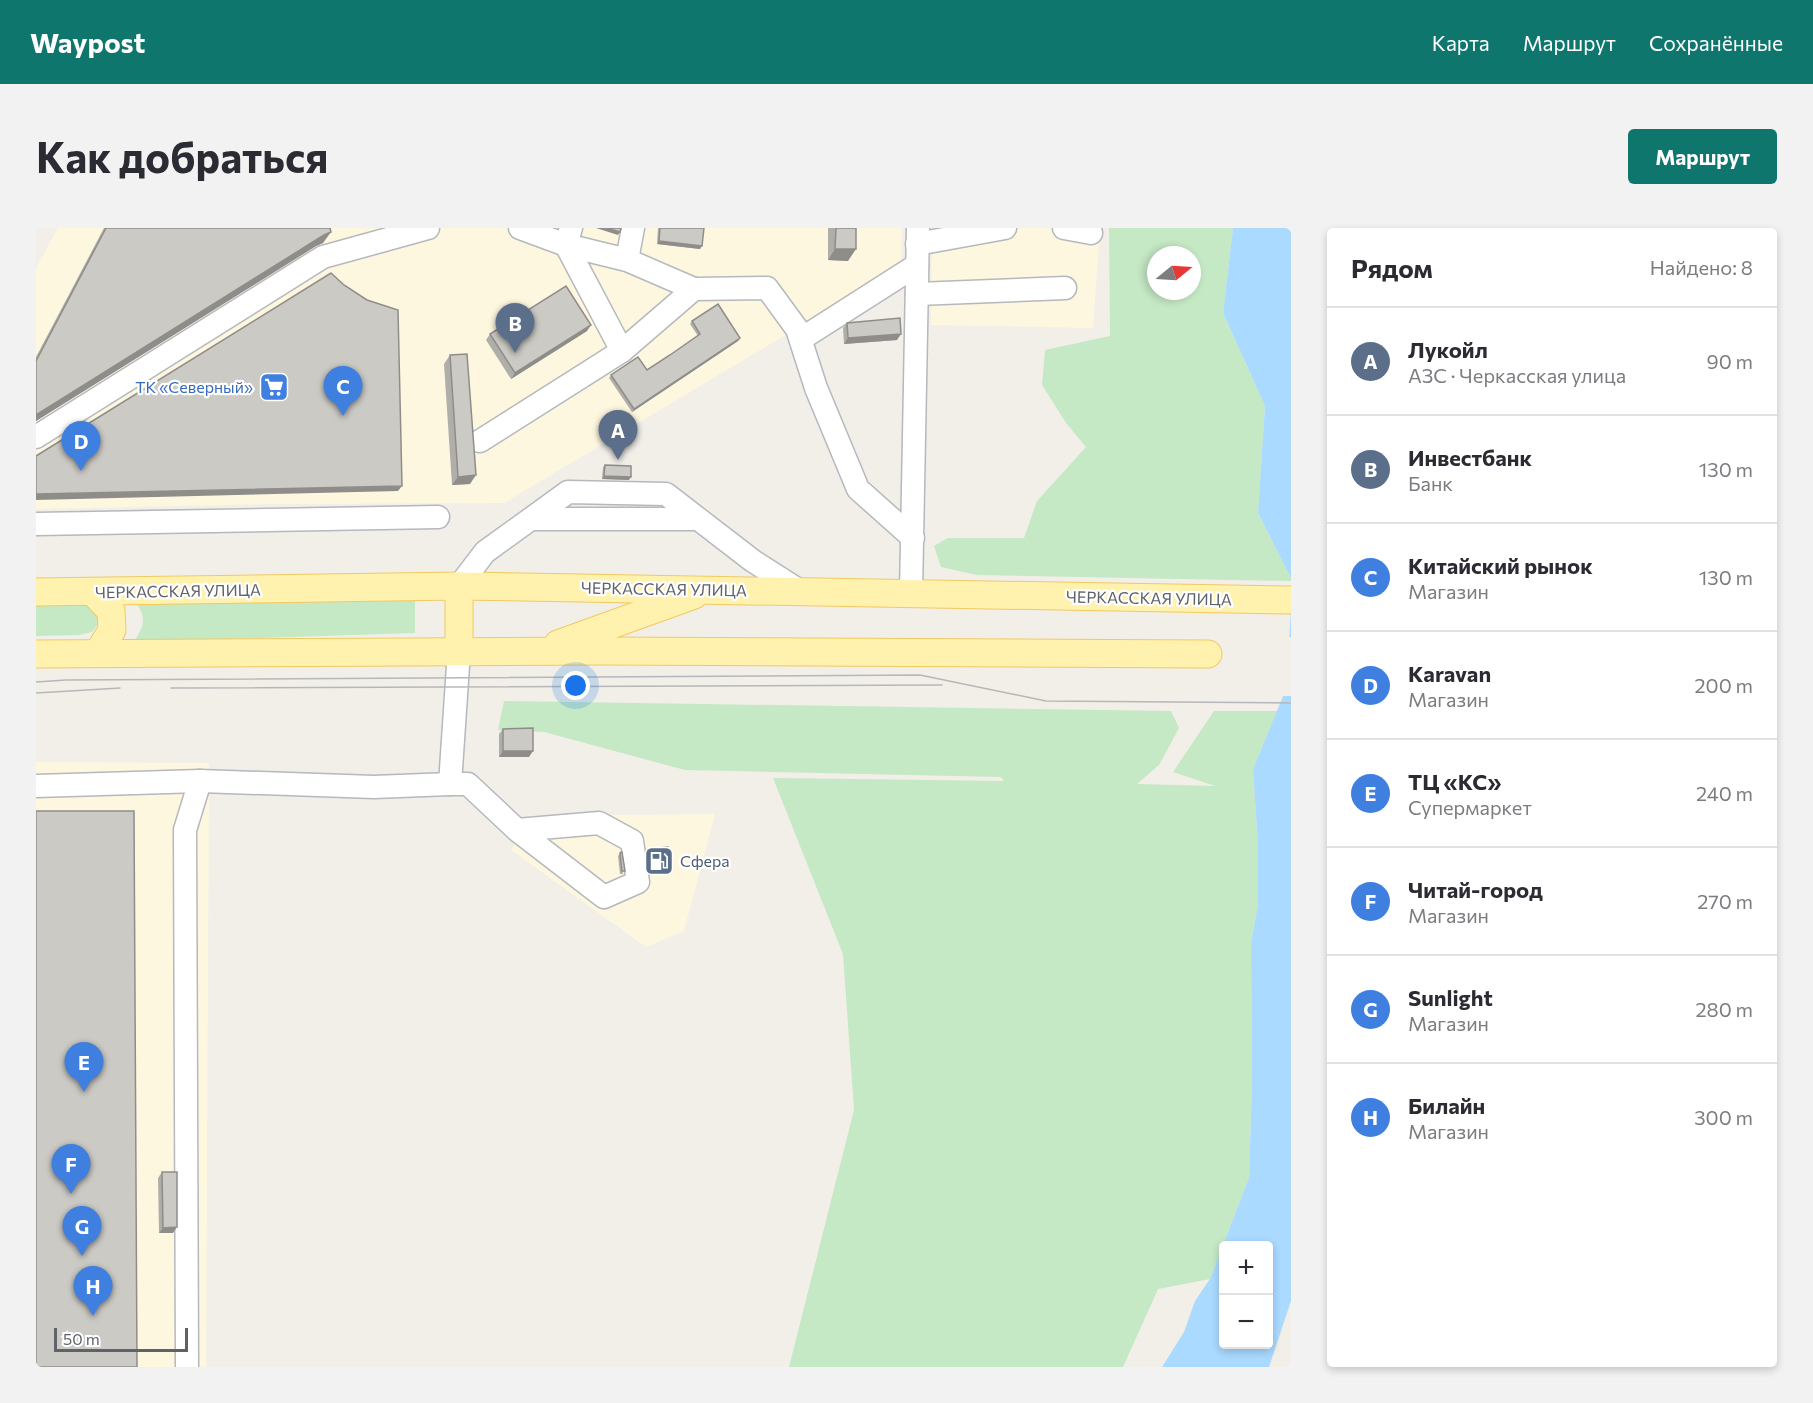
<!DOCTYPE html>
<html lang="ru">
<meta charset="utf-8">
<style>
:root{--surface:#fff;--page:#f2f2f3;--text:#2b2b33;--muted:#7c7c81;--line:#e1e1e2;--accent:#0f766e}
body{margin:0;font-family:Commissioner,sans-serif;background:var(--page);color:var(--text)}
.controls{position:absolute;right:18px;bottom:18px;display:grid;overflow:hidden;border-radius:6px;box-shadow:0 3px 9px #0003}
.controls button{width:54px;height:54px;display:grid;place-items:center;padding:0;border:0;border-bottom:2px solid var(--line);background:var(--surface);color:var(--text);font:30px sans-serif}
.compass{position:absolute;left:1111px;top:18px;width:54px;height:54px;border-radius:50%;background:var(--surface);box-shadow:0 3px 9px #0003;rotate:72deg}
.scale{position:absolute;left:18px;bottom:15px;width:134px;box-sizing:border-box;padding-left:6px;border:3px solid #5f6368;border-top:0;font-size:16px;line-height:21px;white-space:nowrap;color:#5f6368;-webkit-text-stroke:4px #fff;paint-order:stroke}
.you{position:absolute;left:540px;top:458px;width:21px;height:21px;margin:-15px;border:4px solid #fff;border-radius:50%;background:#1a73e8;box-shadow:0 0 0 9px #1a73e833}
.badge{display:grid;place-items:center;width:39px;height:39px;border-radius:50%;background:var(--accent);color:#fff;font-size:20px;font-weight:700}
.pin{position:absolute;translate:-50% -50px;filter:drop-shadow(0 2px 3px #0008)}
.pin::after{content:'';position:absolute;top:32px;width:21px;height:18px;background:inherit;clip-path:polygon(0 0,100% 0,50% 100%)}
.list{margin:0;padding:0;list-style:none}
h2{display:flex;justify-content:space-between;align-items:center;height:78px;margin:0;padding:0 24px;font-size:26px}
h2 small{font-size:20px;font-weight:400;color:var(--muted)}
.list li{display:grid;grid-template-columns:39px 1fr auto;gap:18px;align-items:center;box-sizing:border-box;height:108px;padding:0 24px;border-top:2px solid var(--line)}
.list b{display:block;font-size:22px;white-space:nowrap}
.list p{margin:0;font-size:20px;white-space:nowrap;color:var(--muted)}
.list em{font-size:20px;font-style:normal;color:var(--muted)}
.map{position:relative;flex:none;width:1255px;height:1139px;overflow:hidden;border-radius:6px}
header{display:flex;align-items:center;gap:36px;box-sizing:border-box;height:84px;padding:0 30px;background:var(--accent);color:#fff}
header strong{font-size:28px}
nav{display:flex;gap:33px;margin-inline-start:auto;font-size:21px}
.intro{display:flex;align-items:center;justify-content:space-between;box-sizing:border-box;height:144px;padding:0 36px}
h1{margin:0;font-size:42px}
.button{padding:15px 27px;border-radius:6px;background:var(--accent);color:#fff;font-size:21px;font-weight:700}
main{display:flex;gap:36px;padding:0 36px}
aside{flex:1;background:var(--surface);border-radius:6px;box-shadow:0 3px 9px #0003}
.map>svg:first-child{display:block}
</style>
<header>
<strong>Waypost</strong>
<nav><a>Карта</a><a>Маршрут</a><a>Сохранённые</a></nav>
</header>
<div class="intro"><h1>Как добраться</h1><a class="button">Маршрут</a></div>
<main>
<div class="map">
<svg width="1255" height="1139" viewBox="0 0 1255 1139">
<rect width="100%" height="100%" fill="#f1efe8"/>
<g fill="#fef7e0">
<path d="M 22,0 L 866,0 L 865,38 L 468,275 L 232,276 L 0,281 L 0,40 Z"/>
<path d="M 896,0 L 1064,0 L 1057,100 L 895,97 Z"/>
<path d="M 0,534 L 173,535 L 170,1139 L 0,1139 Z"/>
<path d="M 679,586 L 648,703 L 610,719 L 475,622 L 498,588 Z"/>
</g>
<g fill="#c5e8c5" fill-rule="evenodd">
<path d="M 1073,0 L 1197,0 L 1187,85 L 1229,178 L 1222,285 L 1255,350 L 1255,353 L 941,347 L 905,339 L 898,318 L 912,310 L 988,310 L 1001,273 L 1050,219 L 1030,195 L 1006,157 L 1009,122 L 1074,108 ZM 1120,27 L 1156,27 L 1156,63 L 1120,63 Z"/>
<path d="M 379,373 L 379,405 L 98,414 C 108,397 111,392 100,374 Z"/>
<path d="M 49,374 L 62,385 L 62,396 L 56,404 L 43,407 L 0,408 L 0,375 Z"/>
<path d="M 468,473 L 1135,483 L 1143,500 L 1123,537 L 1101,556 L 1179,558 L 1137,544 L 1178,483 L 1241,483 L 1217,541 L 1222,618 L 1222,676 L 1215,715 L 1216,855 L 1213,950 L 1174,1051 L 1122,1061 L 1087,1139 L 753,1139 L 818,882 L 807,726 L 737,550 L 968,553 L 965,549 L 649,542 L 508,504 L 462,502 Z"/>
</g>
<g fill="#aadaff" fill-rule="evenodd">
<path d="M 1197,0 L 1255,0 L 1255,350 L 1222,285 L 1229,178 L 1187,85 Z"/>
<path d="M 1255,383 L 1255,1073 L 1233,1139 L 1126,1139 L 1148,1104 L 1159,1073 L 1174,1051 L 1213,950 L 1216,855 L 1215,715 L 1222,676 L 1222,618 L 1217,541 L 1250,461 ZM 1188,1018 L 1232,1018 L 1232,1116 L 1188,1116 Z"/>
</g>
<path fill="#f1efe8" d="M 1250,409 L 1255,409 L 1255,468 L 1244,468 L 1247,460 Z"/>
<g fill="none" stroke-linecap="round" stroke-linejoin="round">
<g stroke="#b5b8bc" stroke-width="25">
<g id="minor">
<path d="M 484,0 L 530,17 L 591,32 L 658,61"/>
<path d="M 535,0 L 530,17 L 586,123"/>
<path d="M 1028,0 L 1055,5"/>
<path d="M 881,16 L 969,0"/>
<path d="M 591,32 L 597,0"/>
<path d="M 881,66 L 1029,60"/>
<path d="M 765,111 L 881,37"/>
<path d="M 0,209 L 287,29 L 392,0"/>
<path d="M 444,213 L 586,123 L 658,61 L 731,60 L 761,101 L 780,160 L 822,261 L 877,310"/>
<path d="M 496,291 L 662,291"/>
<path d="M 0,296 L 402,289"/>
<path d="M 423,358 L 449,324 L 532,264 L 630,266 L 717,333 L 764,363"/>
<path d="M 875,365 L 882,0"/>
<path d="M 414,556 L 432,556 L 481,602 L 568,669 L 602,654 L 596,613 L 563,595 L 481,602"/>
<path d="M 0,558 L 164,553 L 338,559 L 414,556 L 423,423"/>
<path d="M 151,1139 L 149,602 L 164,553"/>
</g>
</g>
<g stroke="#f2c960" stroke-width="29">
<g id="major">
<path d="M 0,364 L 423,358 L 1255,372"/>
<path d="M 57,364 L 75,383 L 76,402 L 62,425"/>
<path d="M 522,416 L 658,367"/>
<path d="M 423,423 L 423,358"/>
<path d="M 0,426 L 566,423 L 1172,426"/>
</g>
</g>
<use href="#minor" stroke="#fff" stroke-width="22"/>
<use href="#major" stroke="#fff2af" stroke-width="27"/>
<g stroke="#b6b7b8" stroke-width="1.5">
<path d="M 0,454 L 30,452 L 884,447 L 1010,473 L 1255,475"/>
<path d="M 135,460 L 906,457"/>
<path d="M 0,465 L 84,460"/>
</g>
</g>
<g fill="#afaea9">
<path d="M 68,0 L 294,0 L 287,15 L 280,18 L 0,193 L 0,129 Z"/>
<path d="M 622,0 L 668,0 L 664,21 L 621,16 Z"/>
<path d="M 792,0 L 820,0 L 812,33 L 792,32 Z"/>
<path d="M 656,93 L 704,110 L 702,113 L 596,184 L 573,150 L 575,147 L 611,142 L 662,108 L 654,96 Z"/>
<path d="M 811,95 L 861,112 L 808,116 L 807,100 Z"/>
<path d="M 551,103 L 475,151 L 450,112 L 454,106 Z"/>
<path d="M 414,127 L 434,256 L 416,257 L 408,136 Z"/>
<path d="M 569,237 L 593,252 L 566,251 L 567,239 Z"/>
<path d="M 467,501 L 493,529 L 463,529 L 463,506 Z"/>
<path d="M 613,621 L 631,640 L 614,642 L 611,624 Z"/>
<path d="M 584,625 L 587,646 L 584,646 L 582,628 Z"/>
<path d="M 126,944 L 137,1005 L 123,1005 L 122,950 Z"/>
</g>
<g fill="#8f8d8a">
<path d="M 560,0 L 571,0 L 584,4 L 582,7 Z"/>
<path d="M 295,4 L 287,15 L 280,18 L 0,193 L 0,187 L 288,7 Z"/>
<path d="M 623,13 L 666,18 L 664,21 L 621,16 Z"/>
<path d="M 799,21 L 820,21 L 812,33 L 792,32 Z"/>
<path d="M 555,97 L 551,103 L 475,151 L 479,145 Z"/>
<path d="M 865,106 L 861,112 L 808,116 L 812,110 Z"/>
<path d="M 704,110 L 702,113 L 596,184 L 598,181 Z"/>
<path d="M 440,247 L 434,256 L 416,257 L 422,249 Z"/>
<path d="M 568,248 L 595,249 L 593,252 L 566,251 Z"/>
<path d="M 366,258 L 362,263 L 0,272 L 0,266 Z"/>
<path d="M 467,523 L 497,523 L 493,529 L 463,529 Z"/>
<path d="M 633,637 L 631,640 L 614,642 L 616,640 Z"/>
<path d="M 141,999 L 137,1005 L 123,1005 L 127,1000 Z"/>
</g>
<g fill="#cccac5" stroke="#8f8d8a" stroke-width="1.5">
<path d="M 70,0 L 294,0 L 295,4 L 288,7 L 0,187 L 0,133 Z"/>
<path d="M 571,0 L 585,0 L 584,4 Z"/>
<path d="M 624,0 L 668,0 L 666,18 L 623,13 Z"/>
<path d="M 800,0 L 820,0 L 820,21 L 799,21 Z"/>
<path d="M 295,45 L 308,57 L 331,72 L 362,82 L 366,258 L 0,266 L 0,228 Z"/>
<path d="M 530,58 L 555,97 L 479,145 L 454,106 Z"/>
<path d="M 682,76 L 704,110 L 598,181 L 575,147 L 602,129 L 611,142 L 634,127 L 664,106 L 656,93 Z"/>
<path d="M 864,90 L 865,106 L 812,110 L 811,95 Z"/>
<path d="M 431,126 L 440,247 L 422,249 L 414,127 Z"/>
<path d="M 569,237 L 595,238 L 595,249 L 568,248 Z"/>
<path d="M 497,500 L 497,523 L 467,523 L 467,501 Z"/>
<path d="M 0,583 L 98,583 L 101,1139 L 0,1139 Z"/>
<path d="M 632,619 L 633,637 L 616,640 L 613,621 Z"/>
<path d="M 586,624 L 589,643 L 586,643 L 584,625 Z"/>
<path d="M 126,944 L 141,944 L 141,999 L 127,1000 Z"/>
</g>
<defs>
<g id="supermarket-square" transform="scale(1.5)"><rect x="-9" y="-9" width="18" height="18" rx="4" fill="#3f7fe0" stroke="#fff"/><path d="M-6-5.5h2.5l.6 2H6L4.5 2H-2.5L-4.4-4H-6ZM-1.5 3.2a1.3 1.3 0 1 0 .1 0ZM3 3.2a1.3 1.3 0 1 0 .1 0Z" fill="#fff"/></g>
<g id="fuel-square" transform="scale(1.5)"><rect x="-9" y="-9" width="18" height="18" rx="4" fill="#5c6f8a" stroke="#fff"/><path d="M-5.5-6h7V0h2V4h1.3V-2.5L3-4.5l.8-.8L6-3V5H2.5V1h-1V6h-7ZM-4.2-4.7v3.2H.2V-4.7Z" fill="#fff"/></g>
</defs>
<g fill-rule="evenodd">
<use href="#supermarket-square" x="238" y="159"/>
<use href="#fuel-square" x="623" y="633"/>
</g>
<g text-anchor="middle" stroke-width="4.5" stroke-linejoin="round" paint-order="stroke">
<g font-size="16" fill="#366cbe" stroke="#fff" text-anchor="end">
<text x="217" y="165">ТК «Северный»</text>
</g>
<g font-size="16" fill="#5f6368" stroke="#fff">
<text transform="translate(628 361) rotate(1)" y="6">ЧЕРКАССКАЯ УЛИЦА</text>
<text transform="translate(142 363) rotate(-1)" y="6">ЧЕРКАССКАЯ УЛИЦА</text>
<text transform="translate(1113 370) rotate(1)" y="6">ЧЕРКАССКАЯ УЛИЦА</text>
</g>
<g font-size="16" fill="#4e5e75" stroke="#fff" text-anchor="start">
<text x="644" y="639">Сфера</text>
</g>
</g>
</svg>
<div class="controls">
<button>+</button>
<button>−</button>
</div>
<svg class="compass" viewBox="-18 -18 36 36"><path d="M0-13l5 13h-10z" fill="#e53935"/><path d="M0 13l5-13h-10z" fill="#7c7c81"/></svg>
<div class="scale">50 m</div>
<div class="you"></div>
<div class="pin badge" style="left:582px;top:232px;background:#5c6f8a">A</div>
<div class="pin badge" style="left:479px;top:125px;background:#5c6f8a">B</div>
<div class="pin badge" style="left:307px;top:188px;background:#3f7fe0">C</div>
<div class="pin badge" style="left:45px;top:243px;background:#3f7fe0">D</div>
<div class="pin badge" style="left:48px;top:864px;background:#3f7fe0">E</div>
<div class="pin badge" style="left:35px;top:966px;background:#3f7fe0">F</div>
<div class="pin badge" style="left:46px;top:1028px;background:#3f7fe0">G</div>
<div class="pin badge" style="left:57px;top:1088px;background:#3f7fe0">H</div>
</div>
<aside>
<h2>Рядом<small>Найдено: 8</small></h2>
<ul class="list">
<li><span class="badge" style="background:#5c6f8a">A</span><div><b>Лукойл</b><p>АЗС · Черкасская улица</p></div><em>90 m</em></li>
<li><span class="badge" style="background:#5c6f8a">B</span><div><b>Инвестбанк</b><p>Банк</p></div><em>130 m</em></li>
<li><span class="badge" style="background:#3f7fe0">C</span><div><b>Китайский рынок</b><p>Магазин</p></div><em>130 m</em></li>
<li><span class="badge" style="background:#3f7fe0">D</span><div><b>Karavan</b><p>Магазин</p></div><em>200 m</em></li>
<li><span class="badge" style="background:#3f7fe0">E</span><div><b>ТЦ «КС»</b><p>Супермаркет</p></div><em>240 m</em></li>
<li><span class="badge" style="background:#3f7fe0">F</span><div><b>Читай-город</b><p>Магазин</p></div><em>270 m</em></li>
<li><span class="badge" style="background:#3f7fe0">G</span><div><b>Sunlight</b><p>Магазин</p></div><em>280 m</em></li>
<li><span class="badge" style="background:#3f7fe0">H</span><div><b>Билайн</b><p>Магазин</p></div><em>300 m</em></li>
</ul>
</aside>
</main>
